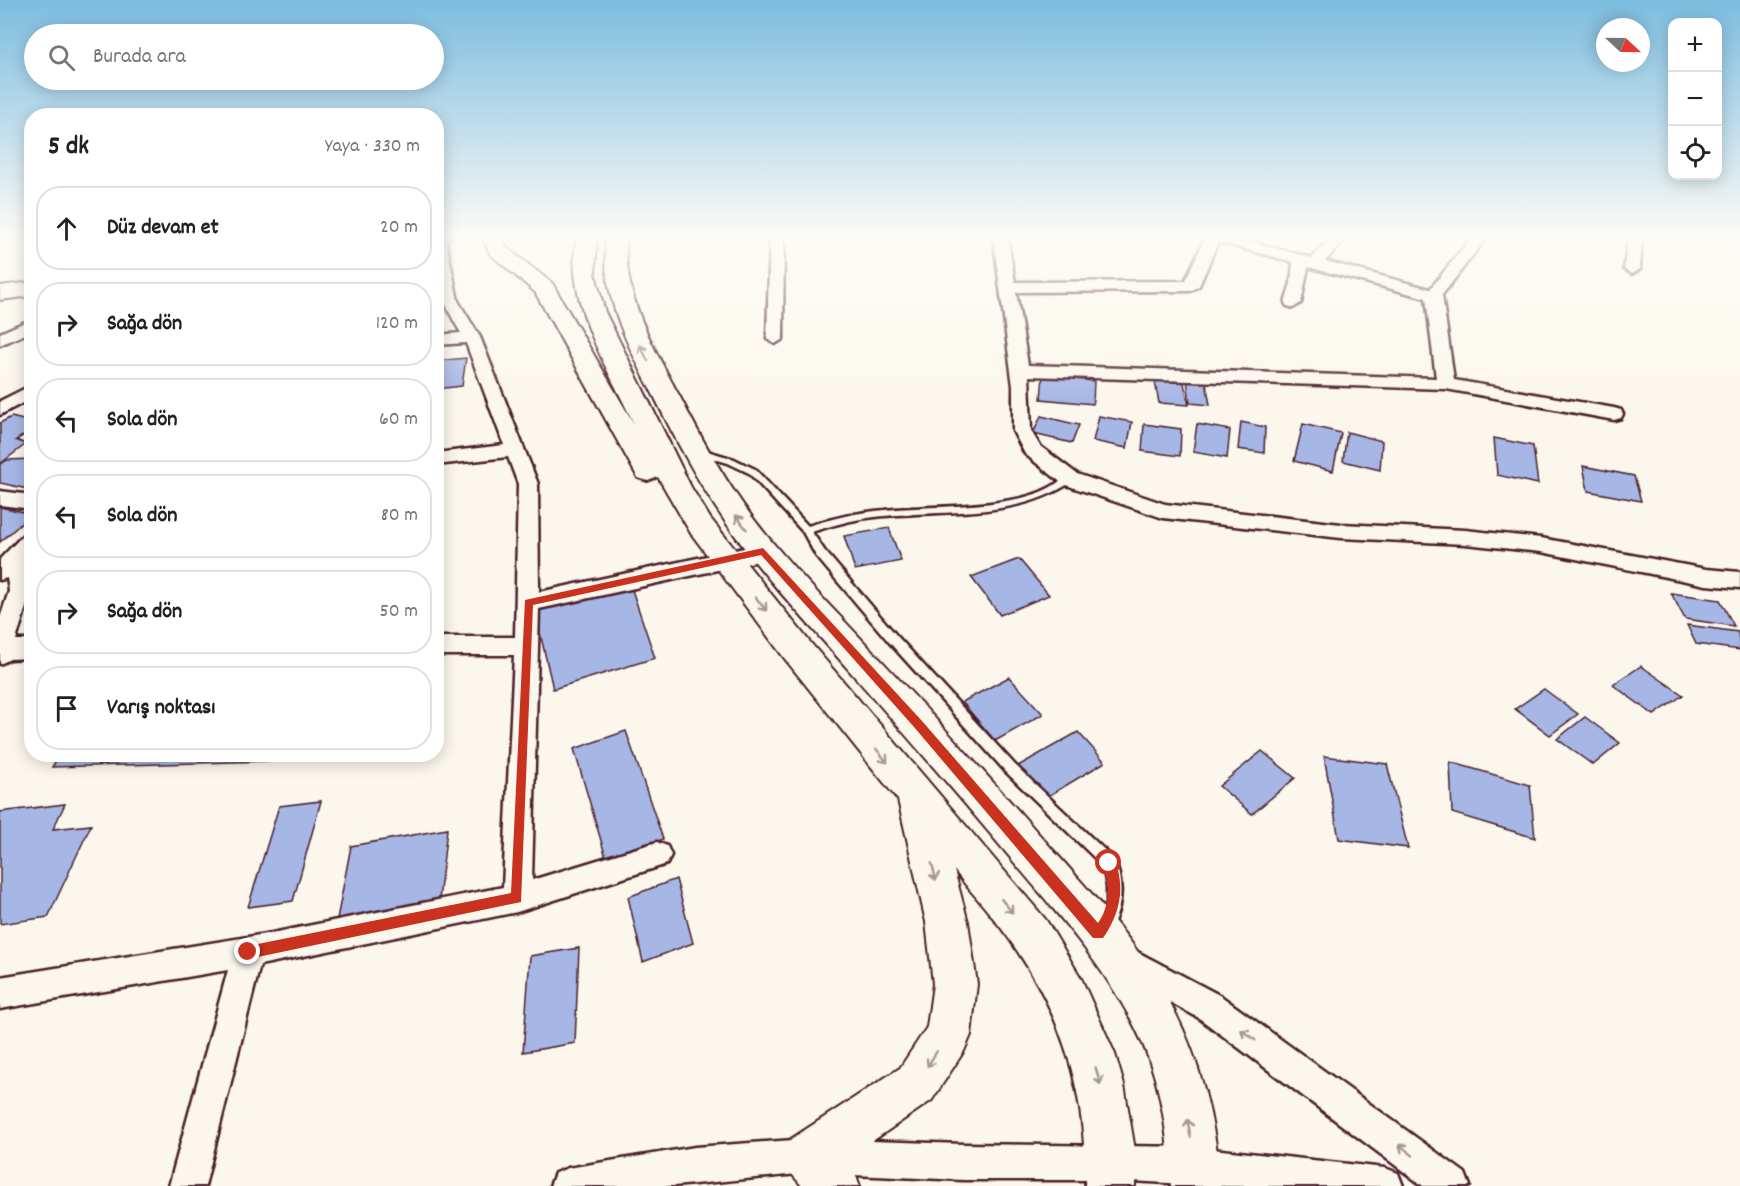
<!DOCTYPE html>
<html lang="tr">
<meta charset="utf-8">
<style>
:root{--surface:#fff;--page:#f2f2f2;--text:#222;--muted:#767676;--line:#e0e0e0}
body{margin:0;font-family:Dekko,sans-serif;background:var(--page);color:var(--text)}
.controls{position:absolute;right:18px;top:18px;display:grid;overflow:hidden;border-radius:12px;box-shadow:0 3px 15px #0003}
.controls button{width:54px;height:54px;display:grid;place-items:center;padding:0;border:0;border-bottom:2px solid var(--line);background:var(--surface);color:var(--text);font:30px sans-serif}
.compass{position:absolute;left:1596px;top:18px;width:54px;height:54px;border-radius:50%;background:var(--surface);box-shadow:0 3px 15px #0003;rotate:112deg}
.stop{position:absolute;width:18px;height:18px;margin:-14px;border:4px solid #c8321e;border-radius:50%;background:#fff}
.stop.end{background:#c8321e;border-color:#fff;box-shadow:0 2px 6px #0008}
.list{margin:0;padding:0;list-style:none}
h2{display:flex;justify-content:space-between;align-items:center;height:78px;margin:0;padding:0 24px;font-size:26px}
h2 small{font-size:20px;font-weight:400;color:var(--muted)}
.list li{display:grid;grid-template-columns:39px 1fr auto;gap:18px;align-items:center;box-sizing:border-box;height:84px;margin:0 12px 12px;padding:0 12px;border:2px solid var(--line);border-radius:24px}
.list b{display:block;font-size:22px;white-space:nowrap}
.list em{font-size:20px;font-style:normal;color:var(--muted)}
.icon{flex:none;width:33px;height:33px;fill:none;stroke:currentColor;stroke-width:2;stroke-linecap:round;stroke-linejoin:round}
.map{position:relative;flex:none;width:1740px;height:1186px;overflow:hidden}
.search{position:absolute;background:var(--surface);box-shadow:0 3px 15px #0003;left:24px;top:24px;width:420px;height:66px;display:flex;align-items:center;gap:15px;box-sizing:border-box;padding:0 21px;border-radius:33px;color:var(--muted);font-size:22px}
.panel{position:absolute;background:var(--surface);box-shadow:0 3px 15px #0003;left:24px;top:108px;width:420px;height:654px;border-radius:24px}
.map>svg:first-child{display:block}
</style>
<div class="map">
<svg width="1740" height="1186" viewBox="0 0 1740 1186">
<rect width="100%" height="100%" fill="#fbf7ec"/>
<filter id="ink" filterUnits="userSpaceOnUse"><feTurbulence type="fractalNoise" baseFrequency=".0167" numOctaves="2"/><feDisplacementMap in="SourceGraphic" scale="12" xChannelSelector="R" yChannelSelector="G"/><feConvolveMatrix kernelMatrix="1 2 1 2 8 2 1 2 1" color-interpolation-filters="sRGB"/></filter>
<g filter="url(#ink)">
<g fill="#a6b6e5" stroke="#4a1f2b" stroke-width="1.5">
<path d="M 466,358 L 462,386 L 436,389 L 436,361 Z"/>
<path d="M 1043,376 L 1094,381 L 1093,404 L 1041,399 Z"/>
<path d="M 1154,377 L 1183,379 L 1189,405 L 1159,403 Z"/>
<path d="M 1187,380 L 1206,382 L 1210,405 L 1190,403 Z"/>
<path d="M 1041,416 L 1079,425 L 1072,443 L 1033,434 Z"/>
<path d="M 1099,416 L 1132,422 L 1127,448 L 1093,441 Z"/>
<path d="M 11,417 L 32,422 L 32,430 L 16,440 L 26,444 L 0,464 L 0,423 Z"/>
<path d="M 1241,422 L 1265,427 L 1264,453 L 1238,449 Z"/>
<path d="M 1144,424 L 1181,429 L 1180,456 L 1142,451 Z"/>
<path d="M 1197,424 L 1230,430 L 1227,458 L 1193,452 Z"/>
<path d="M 1303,424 L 1341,433 L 1333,471 L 1294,461 Z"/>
<path d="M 1347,432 L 1382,441 L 1380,470 L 1343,461 Z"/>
<path d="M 1494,438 L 1533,446 L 1538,484 L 1497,475 Z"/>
<path d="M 32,459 L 32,490 L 0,483 L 0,464 L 7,460 Z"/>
<path d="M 1583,466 L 1634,476 L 1641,501 L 1588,491 Z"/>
<path d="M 0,507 L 32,514 L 0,542 Z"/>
<path d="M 889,528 L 901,561 L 855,570 L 844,536 Z"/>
<path d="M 1019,559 L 1049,595 L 1000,615 L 971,577 Z"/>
<path d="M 630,584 L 655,658 L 553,689 L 535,611 Z"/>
<path d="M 1671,593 L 1720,600 L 1734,626 L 1685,619 Z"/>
<path d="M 1687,625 L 1738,632 L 1740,650 L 1696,644 Z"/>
<path d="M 1641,666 L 1683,695 L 1654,715 L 1613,685 Z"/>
<path d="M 1009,677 L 1043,714 L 995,741 L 962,702 Z"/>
<path d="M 1544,689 L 1578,714 L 1550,735 L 1515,709 Z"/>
<path d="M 1585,717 L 1620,743 L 1593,765 L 1557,739 Z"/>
<path d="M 626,731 L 663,839 L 607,861 L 574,749 Z"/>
<path d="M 1078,732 L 1105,762 L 1045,798 L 1018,766 Z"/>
<path d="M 1262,751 L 1295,778 L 1252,814 L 1219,786 Z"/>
<path d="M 60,754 L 272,754 L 269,761 L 52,767 Z"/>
<path d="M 1324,756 L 1387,764 L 1408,848 L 1339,839 Z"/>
<path d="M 1450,762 L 1530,785 L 1535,838 L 1452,813 Z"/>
<path d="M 321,801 L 293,901 L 248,907 L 279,806 Z"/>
<path d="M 65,804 L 53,829 L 91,825 L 48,917 L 0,924 L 0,812 Z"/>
<path d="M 447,829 L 439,900 L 337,919 L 351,846 Z"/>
<path d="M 676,879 L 693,943 L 643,962 L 628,897 Z"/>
<path d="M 579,948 L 575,1043 L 523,1052 L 530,956 Z"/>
</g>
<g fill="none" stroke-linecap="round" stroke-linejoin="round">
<g stroke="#4a1f2b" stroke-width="5">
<path id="lane" d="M 697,448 L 734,459 L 755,469 L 808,526 C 833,518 859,512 885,510 C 925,506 965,508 1005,501 C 1020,499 1036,495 1049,488 C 1057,484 1064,476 1073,477 L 1075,479 L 1073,481 C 1017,519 949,510 884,516 C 860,518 835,524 812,532 L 824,550 L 897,636 L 1014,764 L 1114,859 C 1124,883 1123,908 1109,931 L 1104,933 L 1099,931 L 1097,926 L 1107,903 L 1107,887 L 1103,866 L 1006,772 L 889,642 L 816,556 L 803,532 L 749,473 L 728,463 L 694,453 L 692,451 Z"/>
</g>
<g stroke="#4a1f2b" stroke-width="5">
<g id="street">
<path d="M 436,236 L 445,236 L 458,301 L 480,337 L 538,484 L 539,592 L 763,544 L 771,547 L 774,552 L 771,557 L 763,560 L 539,609 L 532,880 L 657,842 L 667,846 L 671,855 L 667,864 L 517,912 L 260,965 L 205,1186 L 169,1186 L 228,970 L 0,1009 L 0,977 L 272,933 L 503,887 L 514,655 L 436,655 L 436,637 L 515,637 L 518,484 L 508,457 L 436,465 L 436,453 L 504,445 L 466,343 L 436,345 L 436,335 L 461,333 C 438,294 436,281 436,236 Z"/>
<path d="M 770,236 L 784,236 L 783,339 L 775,344 L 767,339 Z"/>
<path d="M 993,236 L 1007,236 L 1015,282 L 1185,281 L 1206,236 L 1231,236 L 1312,258 L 1333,236 L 1348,236 L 1325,261 L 1430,289 L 1473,236 L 1488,236 L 1442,295 L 1454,380 L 1614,408 L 1621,410 L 1623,414 L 1621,418 L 1614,420 L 1446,389 L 1029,376 L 1031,431 L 1040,446 L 1077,474 L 1165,504 L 1341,524 L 1465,530 L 1541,538 L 1706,569 L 1740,572 L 1740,588 L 1706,585 L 1541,552 L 1465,544 L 1341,538 L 1163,518 L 1063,484 L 1025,454 L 1013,431 L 1013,386 ZM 1218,242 L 1293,262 L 1291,283 L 1285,303 L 1287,306 L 1293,308 L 1301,303 L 1308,267 L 1426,298 L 1436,378 L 1028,365 L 1016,292 L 1191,291 L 1199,286 Z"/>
<path d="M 1628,236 L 1642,236 L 1640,269 L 1632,274 L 1624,269 Z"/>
<path d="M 32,319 L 32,331 L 0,345 L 0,333 Z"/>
<path d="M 32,385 L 32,398 L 0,415 L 0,401 Z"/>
<path d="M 0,491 L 32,495 L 32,509 L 0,505 Z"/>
<path d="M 32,532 L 32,553 L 27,557 L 31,591 L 16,640 L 32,640 L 32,658 L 10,659 L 0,664 L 0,618 L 9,591 L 7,578 L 0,580 L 0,559 L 24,534 Z"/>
<path d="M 1128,947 L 1221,996 L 1465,1173 L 1470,1186 L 1423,1186 L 1199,1018 L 1117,973 L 1113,962 L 1117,951 Z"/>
<path d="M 808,1139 L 964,1144 L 1194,1147 L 1385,1168 L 1398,1173 L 1403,1186 L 1225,1186 L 1111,1180 L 964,1180 L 808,1173 L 674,1186 L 550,1186 L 555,1173 L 568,1168 L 695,1147 Z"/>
</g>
</g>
<g stroke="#4a1f2b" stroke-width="4">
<g id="secondary">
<path d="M 436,236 L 452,236 L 449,240 L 436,243 Z"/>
<path d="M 482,236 L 502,236 L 506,247 L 552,283 L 634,424 C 608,368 563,299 577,236 L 597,236 L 595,274 L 605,312 L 691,487 L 710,518 L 809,641 L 1046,920 L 1081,978 L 1115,1054 L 1124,1085 L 1135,1150 L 1135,1186 L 1085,1186 C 1087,1099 1065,1021 1016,949 C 998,921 974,896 954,870 L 968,922 L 977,984 L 971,1035 L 964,1051 L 932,1100 L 845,1160 L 853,1168 L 860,1186 L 802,1186 L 791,1173 L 784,1156 L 791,1139 L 900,1068 L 927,1027 L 933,984 L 926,922 L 898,800 L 785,659 L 690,532 L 658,477 L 648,481 L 638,478 L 535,292 L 490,254 Z"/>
<path d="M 606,236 L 626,236 C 623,297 652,345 680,397 C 699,434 720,472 744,506 C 780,556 824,599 866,644 C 924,706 981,768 1037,832 C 1082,883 1131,934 1165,994 C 1199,1052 1215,1119 1221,1186 L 1171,1186 C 1168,1138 1162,1087 1142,1042 C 1110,970 1053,909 1003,849 C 952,788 900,728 847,668 C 810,625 770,584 737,538 C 704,494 678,445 654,396 C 627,344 601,296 606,236 Z"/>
<path d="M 32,282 L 32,296 L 0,300 L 0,286 Z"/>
</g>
</g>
<use href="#lane" fill="#fbf7ec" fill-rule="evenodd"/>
<use href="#street" fill="#fbf7ec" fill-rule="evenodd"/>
<use href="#secondary" fill="#fbf7ec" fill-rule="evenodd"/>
</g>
<defs><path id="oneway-shaft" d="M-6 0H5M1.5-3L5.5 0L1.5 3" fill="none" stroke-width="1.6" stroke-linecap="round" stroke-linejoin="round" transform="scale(1.5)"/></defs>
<g stroke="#ab9695">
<use href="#oneway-shaft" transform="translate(644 353) rotate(-117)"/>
<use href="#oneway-shaft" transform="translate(741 522) rotate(-127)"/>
<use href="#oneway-shaft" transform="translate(761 604) rotate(52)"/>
<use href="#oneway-shaft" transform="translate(882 756) rotate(51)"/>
<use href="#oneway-shaft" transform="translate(934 872) rotate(76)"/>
<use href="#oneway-shaft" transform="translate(1007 906) rotate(50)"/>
<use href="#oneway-shaft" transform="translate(1248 1035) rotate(-144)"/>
<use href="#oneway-shaft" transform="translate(932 1059) rotate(122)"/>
<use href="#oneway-shaft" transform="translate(1098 1076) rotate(74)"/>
<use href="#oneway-shaft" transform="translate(1189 1128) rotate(-99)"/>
<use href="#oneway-shaft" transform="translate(1406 1150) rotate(-142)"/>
</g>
</g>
<linearGradient id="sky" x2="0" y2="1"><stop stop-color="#7bbcdf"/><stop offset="0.59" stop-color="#fdfbf6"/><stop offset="1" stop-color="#fdfbf6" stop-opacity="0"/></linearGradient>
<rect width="1740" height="402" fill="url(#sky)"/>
<path fill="#c8321e" d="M 763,548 L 922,721 L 1098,923 C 1111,905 1109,883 1103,863 L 1105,859 L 1114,859 C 1126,886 1120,914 1103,938 L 1093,938 L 914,727 L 761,555 L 533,605 L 521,902 L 248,959 L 244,957 L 242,952 L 248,946 L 511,893 L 525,600 Z"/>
</svg>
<div class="controls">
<button>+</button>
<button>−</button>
<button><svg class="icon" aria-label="locate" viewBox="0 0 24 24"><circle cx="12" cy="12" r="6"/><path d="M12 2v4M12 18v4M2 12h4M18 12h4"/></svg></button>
</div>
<svg class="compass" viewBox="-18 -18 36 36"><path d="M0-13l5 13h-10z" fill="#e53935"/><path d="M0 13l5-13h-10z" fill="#767676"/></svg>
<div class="stop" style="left:1109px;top:863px"></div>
<div class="stop end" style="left:248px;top:952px"></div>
<div class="search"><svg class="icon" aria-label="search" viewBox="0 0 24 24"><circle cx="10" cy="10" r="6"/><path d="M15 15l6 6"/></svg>Burada ara</div>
<section class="panel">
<h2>5 dk<small>Yaya · 330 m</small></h2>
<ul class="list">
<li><svg class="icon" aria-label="ahead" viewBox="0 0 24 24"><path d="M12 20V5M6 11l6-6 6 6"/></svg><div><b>Düz devam et</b></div><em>20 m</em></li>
<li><svg class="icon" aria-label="right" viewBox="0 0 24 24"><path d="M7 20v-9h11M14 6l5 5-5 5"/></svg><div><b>Sağa dön</b></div><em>120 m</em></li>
<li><svg class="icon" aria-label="left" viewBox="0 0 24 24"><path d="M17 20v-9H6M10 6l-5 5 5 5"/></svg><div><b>Sola dön</b></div><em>60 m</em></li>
<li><svg class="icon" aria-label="left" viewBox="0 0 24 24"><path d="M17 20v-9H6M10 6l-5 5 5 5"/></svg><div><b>Sola dön</b></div><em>80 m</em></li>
<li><svg class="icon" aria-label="right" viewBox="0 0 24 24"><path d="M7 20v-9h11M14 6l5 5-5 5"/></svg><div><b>Sağa dön</b></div><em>50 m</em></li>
<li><svg class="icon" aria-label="arrive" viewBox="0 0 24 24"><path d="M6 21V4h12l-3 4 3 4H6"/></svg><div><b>Varış noktası</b></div></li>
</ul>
</section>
</div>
